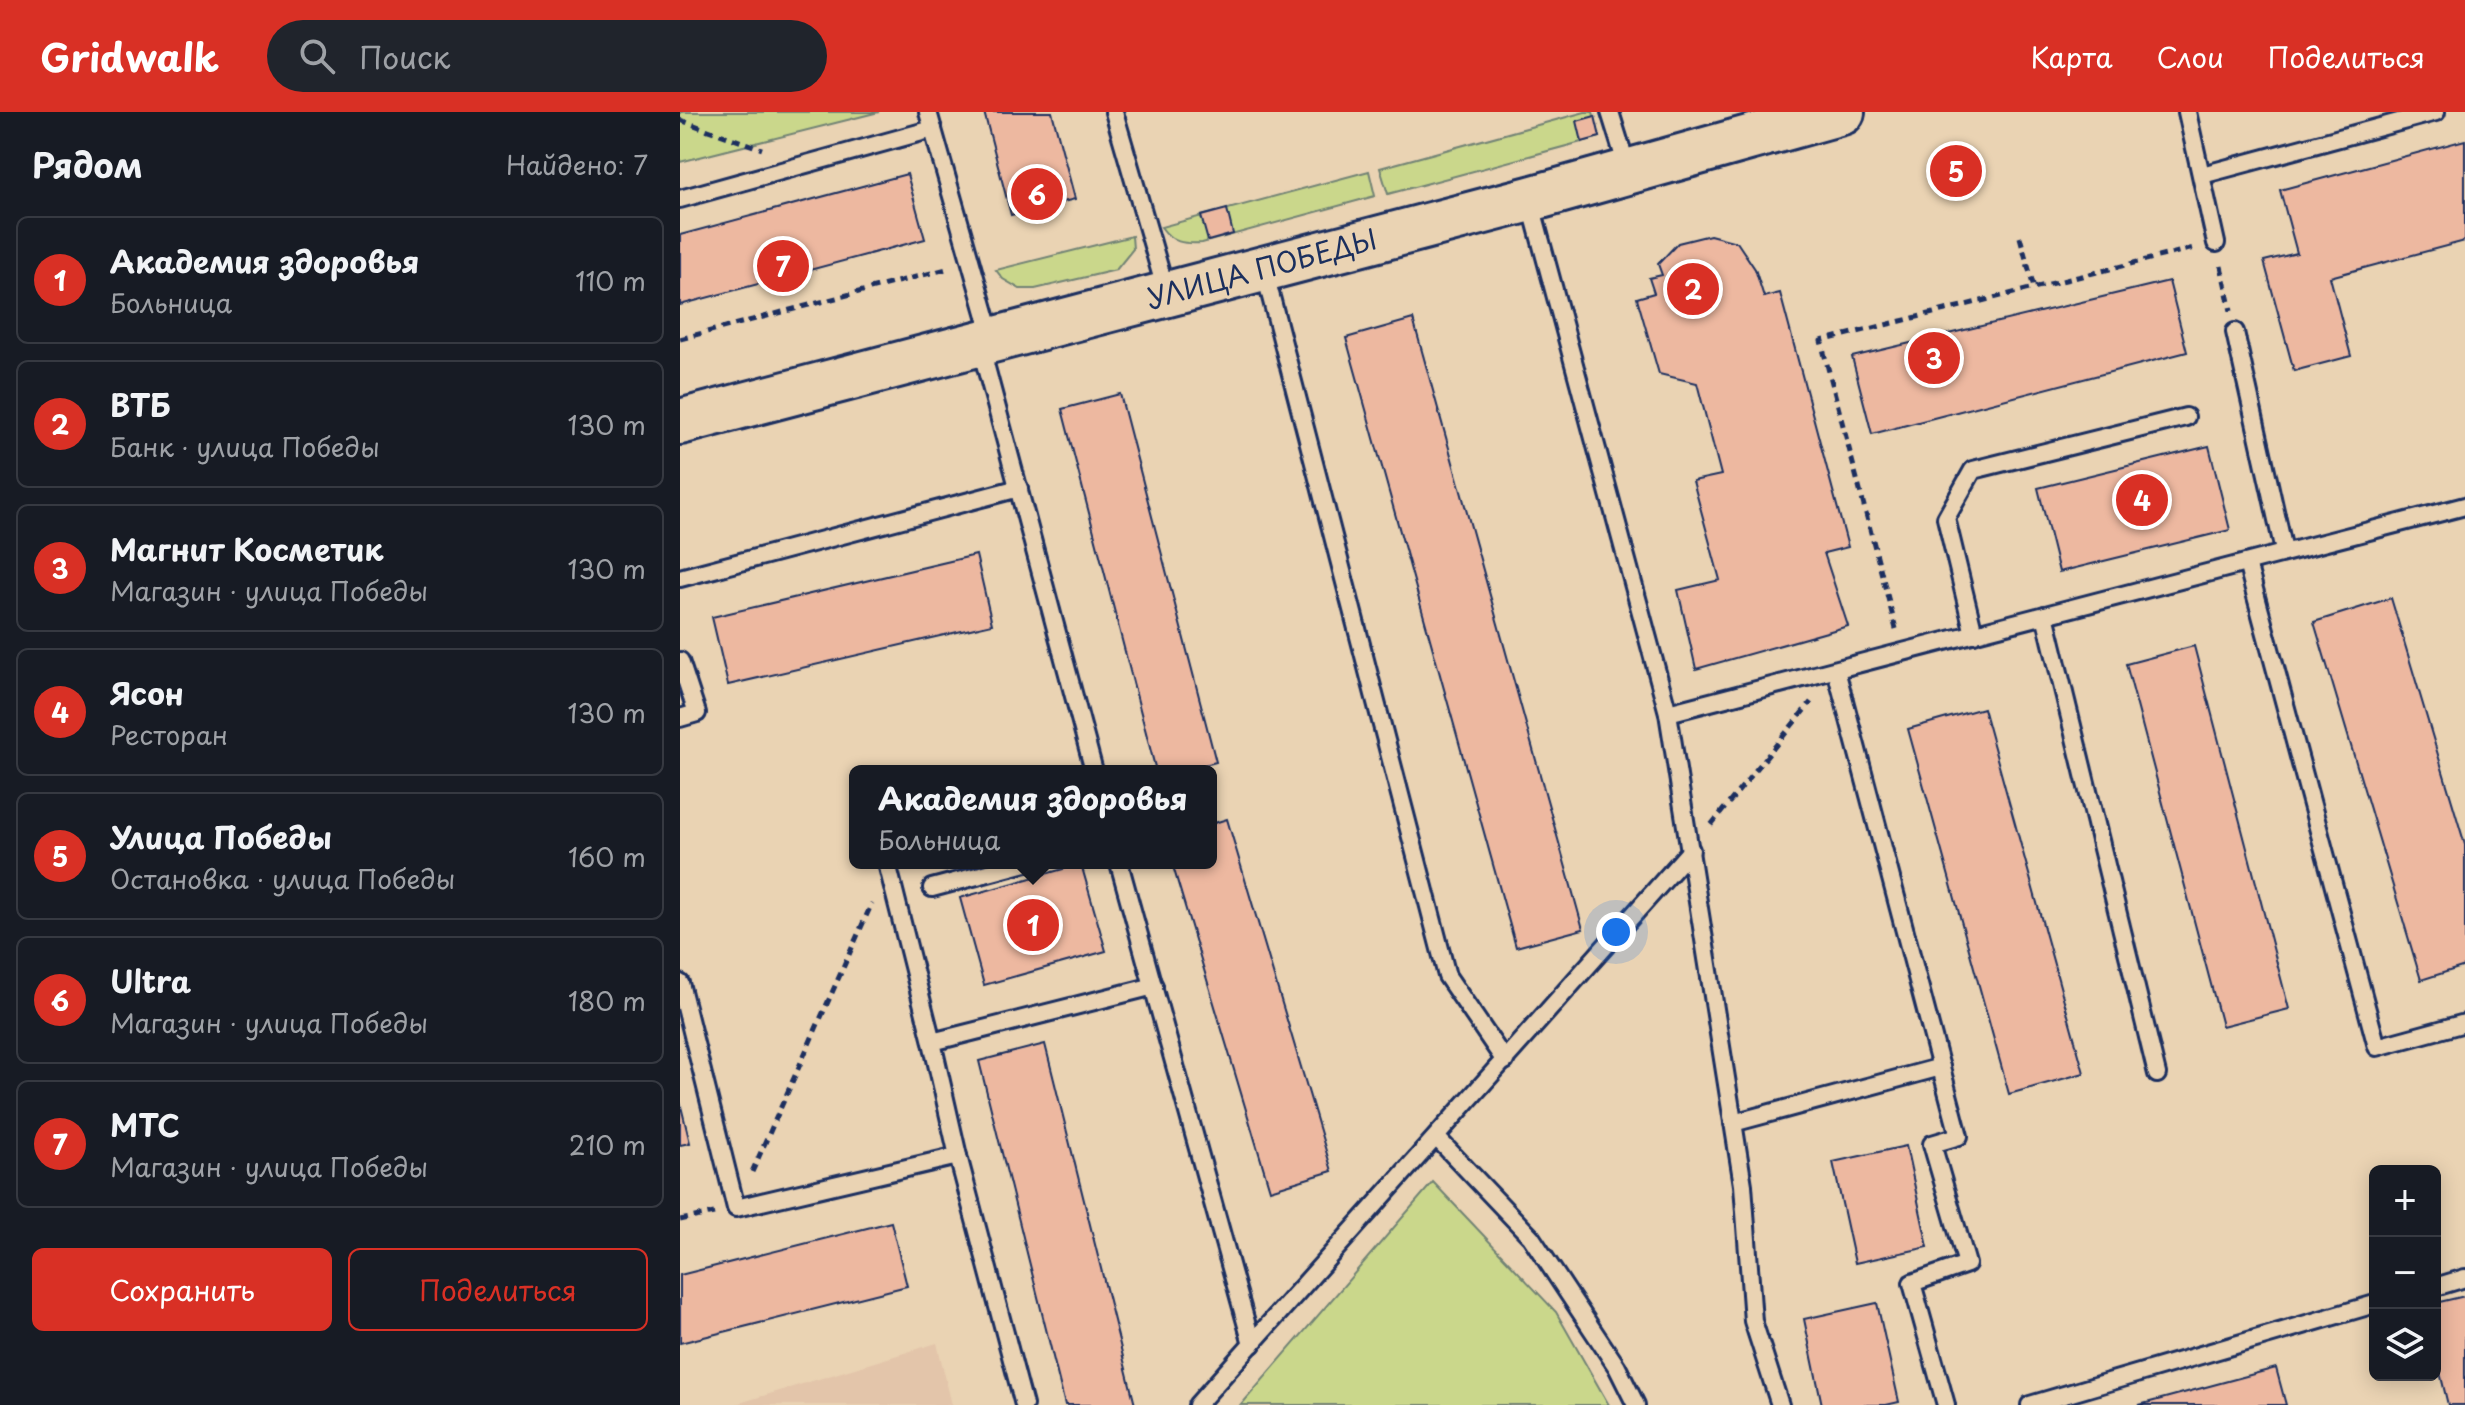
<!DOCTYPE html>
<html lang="ru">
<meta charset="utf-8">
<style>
:root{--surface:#171b24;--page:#20242c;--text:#f1f3f6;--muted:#9ea1a6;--line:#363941;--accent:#d93025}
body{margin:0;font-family:"Playpen Sans",sans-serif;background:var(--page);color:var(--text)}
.controls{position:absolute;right:24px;bottom:24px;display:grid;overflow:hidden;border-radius:12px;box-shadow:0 4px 20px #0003}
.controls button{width:72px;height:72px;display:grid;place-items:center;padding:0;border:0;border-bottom:2px solid var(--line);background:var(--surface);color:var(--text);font:40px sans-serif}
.you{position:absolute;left:936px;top:820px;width:28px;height:28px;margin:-20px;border:6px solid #fff;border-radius:50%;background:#1a73e8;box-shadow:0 0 0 12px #1a73e833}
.badge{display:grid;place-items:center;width:52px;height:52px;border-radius:50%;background:var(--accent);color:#fff;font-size:26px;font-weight:700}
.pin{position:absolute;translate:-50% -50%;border:4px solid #fff;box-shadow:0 2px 8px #0006}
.popup{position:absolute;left:169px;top:653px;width:368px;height:104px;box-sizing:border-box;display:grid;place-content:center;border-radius:12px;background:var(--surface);filter:drop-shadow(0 2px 6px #0005);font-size:26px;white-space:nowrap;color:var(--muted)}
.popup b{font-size:30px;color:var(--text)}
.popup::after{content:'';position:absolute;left:50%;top:100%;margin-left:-16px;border:16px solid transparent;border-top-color:var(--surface)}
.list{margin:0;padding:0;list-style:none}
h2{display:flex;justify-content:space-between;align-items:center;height:104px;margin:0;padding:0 32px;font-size:34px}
h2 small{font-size:26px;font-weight:400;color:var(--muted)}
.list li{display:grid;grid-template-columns:52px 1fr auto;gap:24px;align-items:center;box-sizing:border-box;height:128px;margin:0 16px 16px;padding:0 16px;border:2px solid var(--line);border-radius:12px}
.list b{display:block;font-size:30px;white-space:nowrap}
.list p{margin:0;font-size:26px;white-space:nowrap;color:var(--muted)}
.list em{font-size:26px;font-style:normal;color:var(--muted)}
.actions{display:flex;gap:16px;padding:24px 32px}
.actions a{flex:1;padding:18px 0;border:2px solid var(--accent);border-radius:12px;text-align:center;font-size:28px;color:var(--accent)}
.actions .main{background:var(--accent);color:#fff}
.icon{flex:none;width:44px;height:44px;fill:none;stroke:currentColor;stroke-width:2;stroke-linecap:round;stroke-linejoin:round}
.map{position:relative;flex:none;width:1785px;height:1293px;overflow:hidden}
header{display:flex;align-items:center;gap:48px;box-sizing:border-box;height:112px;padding:0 40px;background:var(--accent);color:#fff}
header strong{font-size:38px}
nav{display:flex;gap:44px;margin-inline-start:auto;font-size:28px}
.search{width:560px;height:72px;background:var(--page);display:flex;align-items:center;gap:20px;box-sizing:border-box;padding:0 28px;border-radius:44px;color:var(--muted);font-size:30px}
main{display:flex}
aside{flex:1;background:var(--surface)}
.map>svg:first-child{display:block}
</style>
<header>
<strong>Gridwalk</strong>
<div class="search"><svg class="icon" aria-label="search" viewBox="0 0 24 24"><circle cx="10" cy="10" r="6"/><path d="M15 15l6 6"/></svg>Поиск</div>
<nav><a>Карта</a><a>Слои</a><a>Поделиться</a></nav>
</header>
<main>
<aside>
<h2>Рядом<small>Найдено: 7</small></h2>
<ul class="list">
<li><span class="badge">1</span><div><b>Академия здоровья</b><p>Больница</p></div><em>110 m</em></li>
<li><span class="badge">2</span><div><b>ВТБ</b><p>Банк · улица Победы</p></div><em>130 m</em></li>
<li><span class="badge">3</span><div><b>Магнит Косметик</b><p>Магазин · улица Победы</p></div><em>130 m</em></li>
<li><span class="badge">4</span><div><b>Ясон</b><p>Ресторан</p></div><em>130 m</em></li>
<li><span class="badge">5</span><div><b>Улица Победы</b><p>Остановка · улица Победы</p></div><em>160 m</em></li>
<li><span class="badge">6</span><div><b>Ultra</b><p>Магазин · улица Победы</p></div><em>180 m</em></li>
<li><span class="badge">7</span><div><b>МТС</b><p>Магазин · улица Победы</p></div><em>210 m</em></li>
</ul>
<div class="actions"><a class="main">Сохранить</a><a>Поделиться</a></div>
</aside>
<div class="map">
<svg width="1785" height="1293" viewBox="0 0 1785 1293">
<rect width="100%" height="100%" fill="#ead3b3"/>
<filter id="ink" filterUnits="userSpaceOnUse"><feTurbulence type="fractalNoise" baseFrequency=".0125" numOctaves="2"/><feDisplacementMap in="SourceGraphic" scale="16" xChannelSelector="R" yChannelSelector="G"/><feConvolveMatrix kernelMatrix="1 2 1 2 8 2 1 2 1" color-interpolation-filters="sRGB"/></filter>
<g filter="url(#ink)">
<path fill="#e3c5aa" d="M 257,1231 L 272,1293 L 53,1293 Z"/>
<g fill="#cad78b" stroke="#728374" stroke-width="2">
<path d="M 0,0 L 199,0 L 0,50 Z"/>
<path d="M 905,0 L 913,0 L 920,25 L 708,82 L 700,56 Z"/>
<path d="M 689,59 L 695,84 L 522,131 C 502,132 493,131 481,115 Z"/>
<path d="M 452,124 L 453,137 L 436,158 L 355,177 L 340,177 L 323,167 L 316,158 Z"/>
<path d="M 753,1070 L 876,1200 L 929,1293 L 561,1293 Z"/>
</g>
<g fill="#edb8a0" stroke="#1b2f5e" stroke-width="2">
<path d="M 304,0 L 372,0 L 395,87 L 331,103 Z"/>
<path d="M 915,4 L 920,25 L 902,30 L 897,9 Z"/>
<path d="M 1785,28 L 1785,129 L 1650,165 L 1671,244 L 1614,259 L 1584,149 L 1617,141 L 1600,78 Z"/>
<path d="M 227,62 L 245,127 L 0,193 L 0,123 Z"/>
<path d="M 547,97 L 553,122 L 528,129 L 521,104 Z"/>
<path d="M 1030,123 L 1057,130 L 1075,157 L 1084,185 L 1100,181 L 1168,435 L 1144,441 L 1168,514 L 1016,557 L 998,478 L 1040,468 L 1013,369 L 1041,363 L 1017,271 L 979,262 L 957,186 L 974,181 L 969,166 L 982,163 L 978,152 L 998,131 Z"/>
<path d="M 1489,169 L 1507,240 L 1192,322 L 1172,245 Z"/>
<path d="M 733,207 L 903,817 L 836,835 L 666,226 Z"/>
<path d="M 440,282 L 536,650 L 501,659 L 476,659 L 382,297 Z"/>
<path d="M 1529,334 L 1550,418 L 1379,460 L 1358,376 Z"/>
<path d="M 296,443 L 312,512 L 48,573 L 32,505 Z"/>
<path d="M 1711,486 L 1785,733 L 1785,854 L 1741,868 L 1634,510 Z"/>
<path d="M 1514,534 L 1609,897 L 1542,914 L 1446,552 Z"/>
<path d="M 1303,596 L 1404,961 L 1329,982 L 1228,617 Z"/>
<path d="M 547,707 L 652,1059 L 590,1078 L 492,751 L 531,751 L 531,712 Z"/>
<path d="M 401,752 L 426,839 L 304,873 L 280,786 Z"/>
<path d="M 365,932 L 455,1293 L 385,1293 L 299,949 Z"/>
<path d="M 0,990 L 10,1031 L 0,1033 Z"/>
<path d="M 1226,1034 L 1248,1135 L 1175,1151 L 1153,1050 Z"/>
<path d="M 211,1110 L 227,1174 L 0,1231 L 0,1163 Z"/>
<path d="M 1785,1184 L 1785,1293 L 1768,1293 L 1755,1240 L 1755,1191 Z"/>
<path d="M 1197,1191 L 1219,1290 L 1206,1293 L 1142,1293 L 1124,1207 Z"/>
<path d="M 1596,1256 L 1606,1293 L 1459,1293 Z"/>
</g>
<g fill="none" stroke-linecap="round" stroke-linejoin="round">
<g stroke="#1b2f5e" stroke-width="22">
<g id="service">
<path d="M 248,0 L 312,225"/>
<path d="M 434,0 L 486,179"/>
<path d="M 930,0 L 948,58"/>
<path d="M 1507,0 L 1536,131"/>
<path d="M 1522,63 L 1756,0"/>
<path d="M 0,87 L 253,17"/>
<path d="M 850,89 L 988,601 L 1063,1073 L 1073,1209 L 1100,1293"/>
<path d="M 584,158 L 767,864 L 825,949"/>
<path d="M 1555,220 L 1604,439"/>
<path d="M 300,233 L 414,659"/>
<path d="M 1567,451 L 1697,935 L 1785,911"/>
<path d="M 0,466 L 339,376"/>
<path d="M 1365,503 L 1477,962"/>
<path d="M 1294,522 L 1266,406 L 1293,358 L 1506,305"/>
<path d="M 0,549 L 17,601 L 0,606"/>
<path d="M 1156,558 L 1279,1024 L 1252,1032 L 1287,1152 L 1232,1171 L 1266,1293"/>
<path d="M 988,601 L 1785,394"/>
<path d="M 439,751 L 572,1232"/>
<path d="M 208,755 L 252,930"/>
<path d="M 252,776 L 346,751"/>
<path d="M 0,871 L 56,1096 L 278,1044 L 344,1293"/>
<path d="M 1053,1011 L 1261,955"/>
<path d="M 757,1026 L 851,1125 L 937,1255 L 956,1293"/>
<path d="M 278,1044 L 252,930 L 474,874"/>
<path d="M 1755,1175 L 1785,1166"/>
<path d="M 517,1293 L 1011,738"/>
<path d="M 1350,1293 L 1695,1192"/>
</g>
</g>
<g stroke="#1b2f5e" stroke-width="50">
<path id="secondary" d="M 0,310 L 850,87 L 1162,0"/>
</g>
<g stroke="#1b2f5e" stroke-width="5" stroke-dasharray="8 6" stroke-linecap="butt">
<path d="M 0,8 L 82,37"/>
<path d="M 1340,125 L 1354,176"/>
<path d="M 1541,154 L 1551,199"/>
<path d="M 0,227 L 270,156"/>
<path d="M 1216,517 L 1141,229 L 1514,136"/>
<path d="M 1031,713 L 1131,590"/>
<path d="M 72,1060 L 192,791"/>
<path d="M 0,1108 L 34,1101"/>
</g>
<use href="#service" stroke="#ead3b3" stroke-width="16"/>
<use href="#secondary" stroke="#ead3b3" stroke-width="44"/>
</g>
</g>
<g text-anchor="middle" stroke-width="6" stroke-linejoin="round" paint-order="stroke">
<g font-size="28" fill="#1b2f5e" stroke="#ead3b3">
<text transform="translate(582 157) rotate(-15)" y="10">УЛИЦА ПОБЕДЫ</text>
</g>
</g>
</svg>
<div class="controls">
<button>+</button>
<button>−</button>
<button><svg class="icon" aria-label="layers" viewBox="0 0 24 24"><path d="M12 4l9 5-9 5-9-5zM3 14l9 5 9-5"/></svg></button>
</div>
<div class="you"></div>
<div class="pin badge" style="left:353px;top:813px">1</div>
<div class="popup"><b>Академия здоровья</b>Больница</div>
<div class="pin badge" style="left:1013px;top:177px">2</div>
<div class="pin badge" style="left:1254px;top:246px">3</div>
<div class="pin badge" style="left:1462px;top:388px">4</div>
<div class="pin badge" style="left:1276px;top:59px">5</div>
<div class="pin badge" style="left:357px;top:82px">6</div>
<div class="pin badge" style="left:103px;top:154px">7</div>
</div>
</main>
